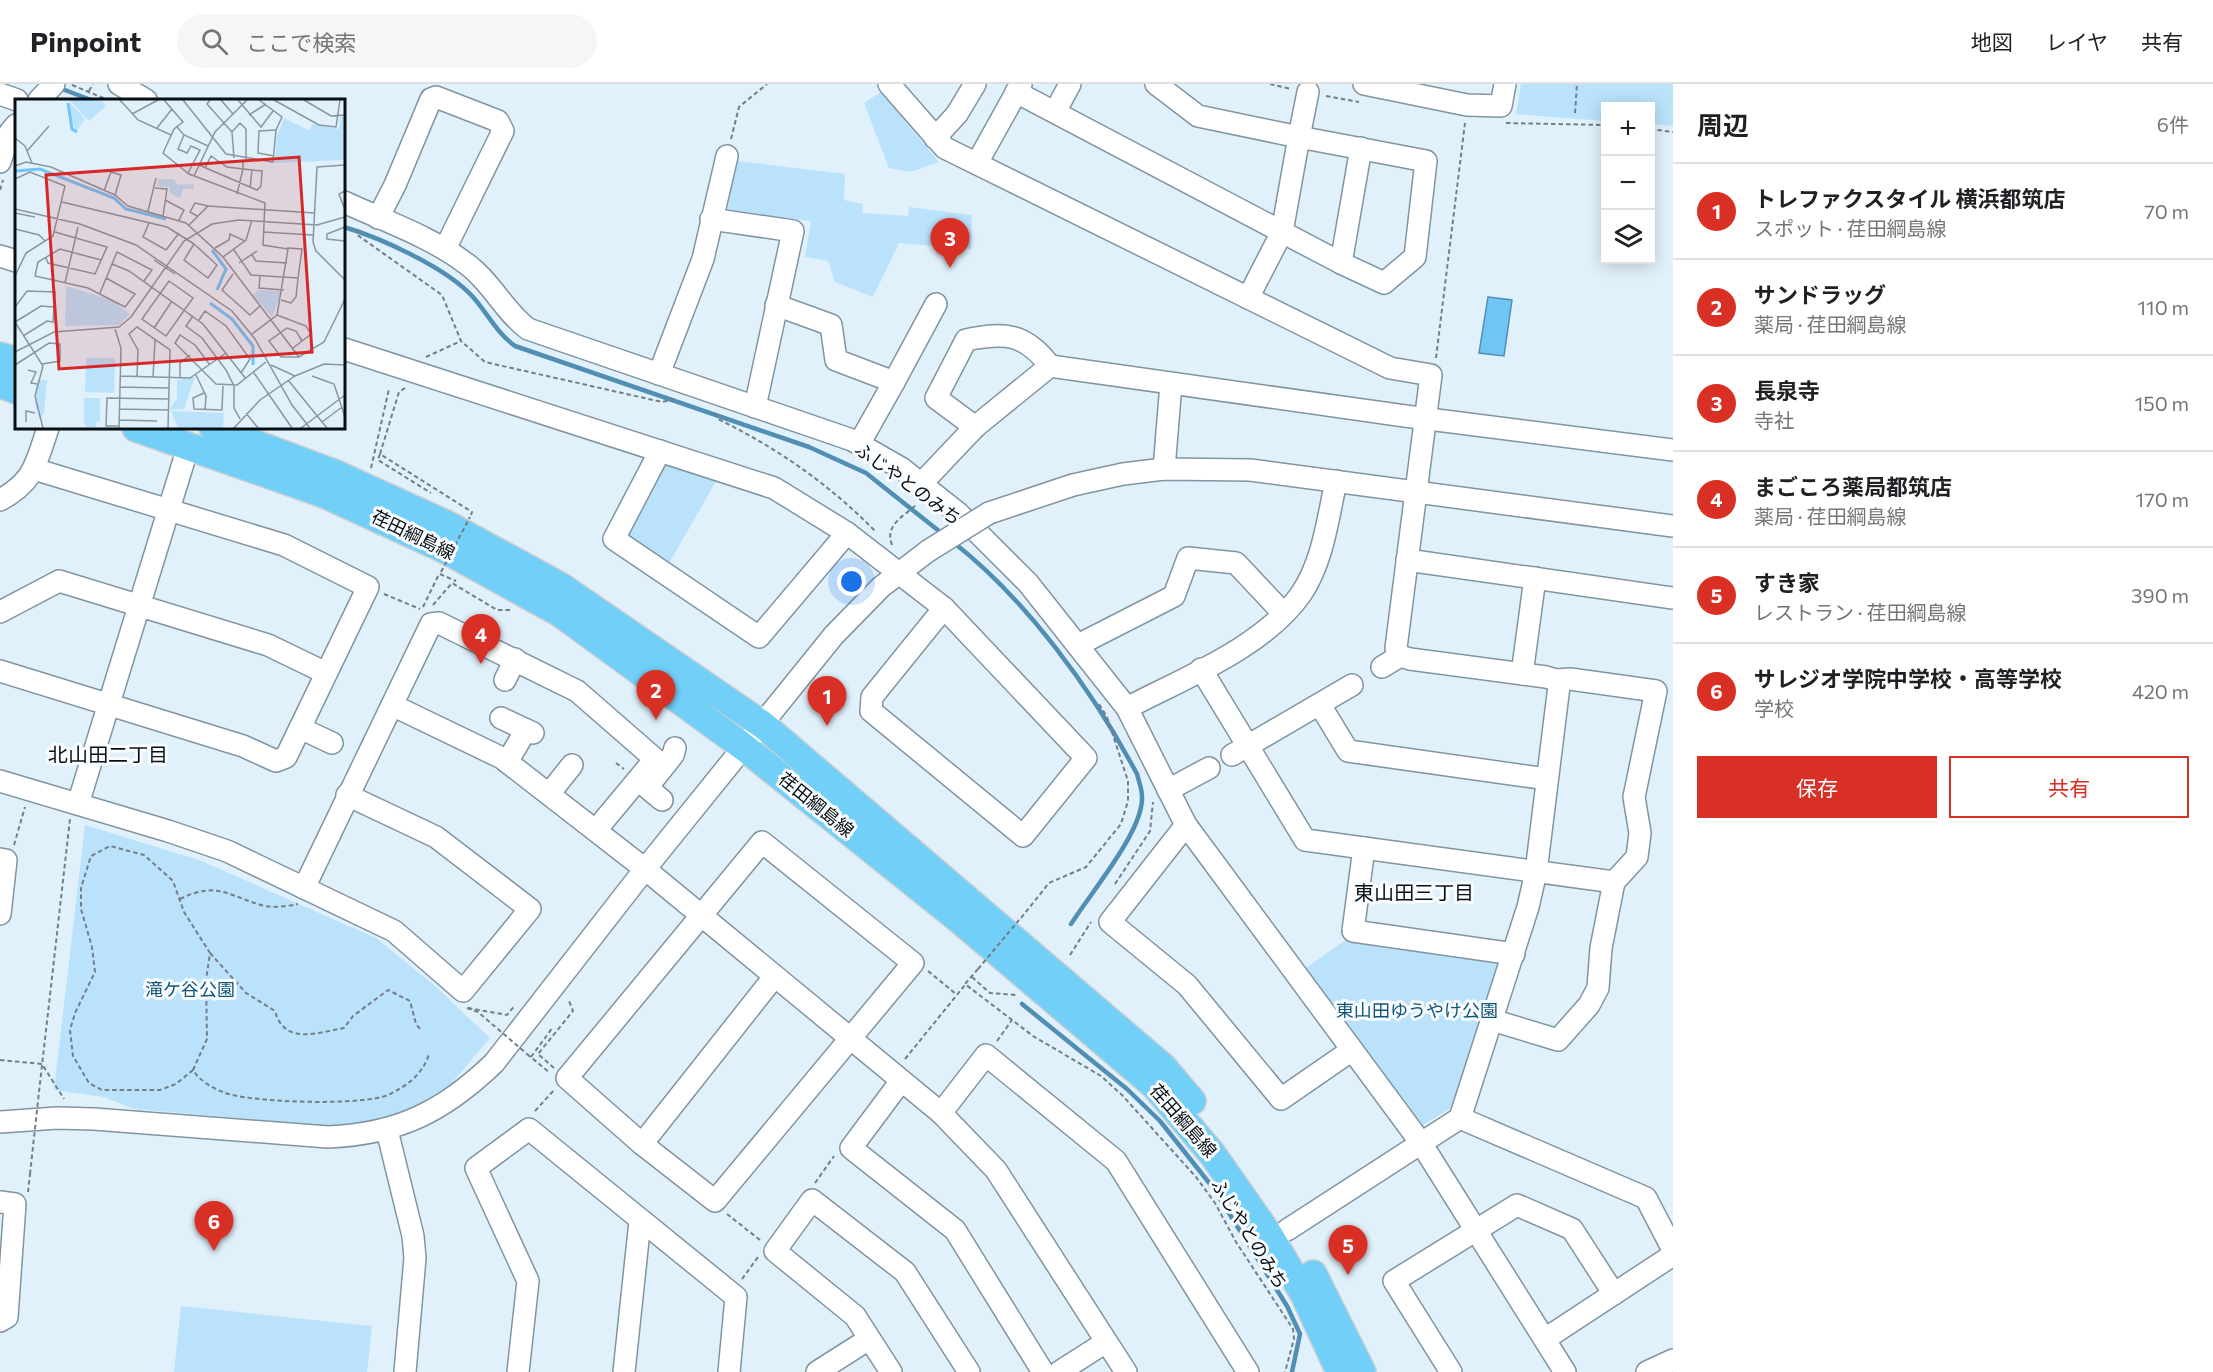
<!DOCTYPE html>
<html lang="ja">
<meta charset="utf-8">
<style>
:root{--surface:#fff;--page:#f6f6f6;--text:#202124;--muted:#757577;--line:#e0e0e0;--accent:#d93025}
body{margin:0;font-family:Commissioner,"Noto Sans JP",sans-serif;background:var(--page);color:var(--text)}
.controls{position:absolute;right:18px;top:18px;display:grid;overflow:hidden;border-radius:0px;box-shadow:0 3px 15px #0003}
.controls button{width:54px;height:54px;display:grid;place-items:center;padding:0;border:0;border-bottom:2px solid var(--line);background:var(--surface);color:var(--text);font:30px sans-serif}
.you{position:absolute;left:852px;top:498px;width:21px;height:21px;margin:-15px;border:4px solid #fff;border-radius:50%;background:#1a73e8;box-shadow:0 0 0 9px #1a73e833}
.badge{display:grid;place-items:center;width:39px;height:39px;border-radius:50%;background:var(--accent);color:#fff;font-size:20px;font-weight:700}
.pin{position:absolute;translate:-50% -50px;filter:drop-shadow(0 2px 3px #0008)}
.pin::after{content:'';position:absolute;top:32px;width:21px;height:18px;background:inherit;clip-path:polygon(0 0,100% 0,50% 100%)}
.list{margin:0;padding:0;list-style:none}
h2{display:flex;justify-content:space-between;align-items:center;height:78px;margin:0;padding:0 24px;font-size:26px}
h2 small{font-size:20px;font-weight:400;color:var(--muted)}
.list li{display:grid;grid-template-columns:39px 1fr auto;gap:18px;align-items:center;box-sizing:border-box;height:96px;padding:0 24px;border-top:2px solid var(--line)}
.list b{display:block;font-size:22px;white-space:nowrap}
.list p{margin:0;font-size:20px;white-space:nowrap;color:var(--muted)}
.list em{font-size:20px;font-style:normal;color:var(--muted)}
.actions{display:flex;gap:12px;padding:18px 24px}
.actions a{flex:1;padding:14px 0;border:2px solid var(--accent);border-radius:0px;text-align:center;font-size:21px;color:var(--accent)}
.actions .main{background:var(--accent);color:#fff}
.icon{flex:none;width:33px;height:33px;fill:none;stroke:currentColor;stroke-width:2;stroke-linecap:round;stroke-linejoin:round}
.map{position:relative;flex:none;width:1673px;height:1288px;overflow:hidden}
header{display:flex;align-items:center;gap:36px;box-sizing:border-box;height:84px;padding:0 30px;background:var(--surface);border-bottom:2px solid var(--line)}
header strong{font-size:28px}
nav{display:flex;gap:33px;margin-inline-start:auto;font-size:21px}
.search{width:420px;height:54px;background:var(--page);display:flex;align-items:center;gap:15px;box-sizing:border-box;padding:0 21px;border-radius:33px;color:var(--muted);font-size:22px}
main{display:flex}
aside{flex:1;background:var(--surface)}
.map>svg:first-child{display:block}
</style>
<header>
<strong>Pinpoint</strong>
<div class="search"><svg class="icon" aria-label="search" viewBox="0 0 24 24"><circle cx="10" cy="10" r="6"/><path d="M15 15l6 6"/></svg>ここで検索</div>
<nav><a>地図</a><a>レイヤ</a><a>共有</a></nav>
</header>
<main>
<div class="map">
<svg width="1673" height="1288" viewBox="0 0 1673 1288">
<rect width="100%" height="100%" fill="#e1f1fc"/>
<g fill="#bae2fb">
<path d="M 1521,0 L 1673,0 L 1673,42 L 1651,40 L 1650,22 L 1606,22 L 1605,37 L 1516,30 Z"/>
<path d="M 881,8 L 939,78 L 910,88 L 889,84 L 864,19 Z"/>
<path d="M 736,77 L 845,90 L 844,116 L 863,120 L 862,129 L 908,132 L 909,123 L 972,131 L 971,165 L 899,159 L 873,213 L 835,198 L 828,177 L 805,173 L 811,137 L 727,127 Z"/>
<path d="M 665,376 L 718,394 L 668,481 L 623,452 Z"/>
<path d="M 85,741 L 199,776 L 376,854 L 434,901 L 490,954 L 451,1000 L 411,1025 L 368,1039 L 332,1042 L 134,1025 L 104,1013 L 54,1006 Z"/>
<path d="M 1347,855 L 1502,874 L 1451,1024 L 1423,1041 L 1306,884 Z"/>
<path d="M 181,1222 L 372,1242 L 367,1288 L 174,1288 Z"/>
</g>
<path fill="#70c5f7" stroke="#508eb3" stroke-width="1.5" d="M 1488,213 L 1512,216 L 1504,272 L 1479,269 Z"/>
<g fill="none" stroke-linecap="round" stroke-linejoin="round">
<g stroke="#508eb3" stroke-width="4.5">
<path d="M 57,3 L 91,16"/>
<path d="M 344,143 C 381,154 447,184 473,213 C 488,230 496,248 515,262 L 809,363 L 866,389 L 944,451"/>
<path d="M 953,458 C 1027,516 1093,607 1137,690 C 1140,701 1144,711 1141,723 C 1135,756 1091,809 1071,840"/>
<path d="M 1022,920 L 1127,1005 L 1160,1037 L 1214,1105 L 1287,1222 L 1300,1250 L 1292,1288"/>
</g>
<g stroke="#8194a1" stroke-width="24">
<g id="minor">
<path d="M 119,0 L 146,16"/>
<path d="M 889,0 L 945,64 L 1390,284 L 1431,291 L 1396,564 L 1400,572 L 1410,575 L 1546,593 L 1556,596 L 1559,602 L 1536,788 L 1528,823 L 1460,1034 L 1287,1146"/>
<path d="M 1156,0 L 1198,32 L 1299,53 L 1282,148 L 1248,214"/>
<path d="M 1364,0 L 1467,21 L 1501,22 L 1505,0"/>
<path d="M 1016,8 L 1341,179 L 1384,199 L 1415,173 L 1426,77 L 1299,53 L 1308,8"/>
<path d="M 0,10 L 17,16"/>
<path d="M 39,16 L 54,0"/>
<path d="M 1055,28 L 1070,0"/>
<path d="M 935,54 L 957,30 L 975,0"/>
<path d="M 0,78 L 10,48 L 16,41"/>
<path d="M 977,79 L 1021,0"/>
<path d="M 344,118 C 385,137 432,153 468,181 C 492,199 504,227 528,245 L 852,356 L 901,384 L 958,429 L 1028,499 L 1127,624 L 1186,741 L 1421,1059 L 1565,1288"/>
<path d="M 378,134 L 395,101 L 431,15 L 436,13 L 498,37 L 503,47 L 445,165"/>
<path d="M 711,135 L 793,147 L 755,323"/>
<path d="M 0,172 L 16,177"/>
<path d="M 1341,179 L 1361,64"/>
<path d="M 776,221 L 831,241 L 836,276 L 894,298 L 859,360"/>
<path d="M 344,265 L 774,404 L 847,449 L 944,524"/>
<path d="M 659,290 L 703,175 L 727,72"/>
<path d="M 894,298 L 936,220"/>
<path d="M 975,343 L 936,314 L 966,256 C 1005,248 1025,249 1050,282"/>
<path d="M 660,367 L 614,455 L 759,553 L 847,449"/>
<path d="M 1164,385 L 1171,300"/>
<path d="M 921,400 L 975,343 L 1050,282 L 1405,332 L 1673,366"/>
<path d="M 0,416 C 35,397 36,379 48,344"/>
<path d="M 989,429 L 1073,401 L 1123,390 L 1164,385 L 1250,386 L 1673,442"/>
<path d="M 1407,476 L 1673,514"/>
<path d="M 944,524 L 1086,674 L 1023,752 L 871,627 L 872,613 Z"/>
<path d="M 0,528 L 59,497 L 268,561 L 326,589"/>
<path d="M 1078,561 L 1174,512 L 1188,474 L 1236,479 L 1283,529"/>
<path d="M 1382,583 L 1400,572"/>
<path d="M 1201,585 L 1305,756 L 1614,798 L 1637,773 L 1640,749 L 1634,713 L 1656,607 L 1570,595 L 1556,596"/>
<path d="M 0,587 L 243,662 L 276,677 L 286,673 L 368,503 L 284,461 L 34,385"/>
<path d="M 1522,590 L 1535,494"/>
<path d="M 505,596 L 515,575"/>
<path d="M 392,621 L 502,674 L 645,785 L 941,1029 L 996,1086 L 1126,1288"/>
<path d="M 1320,621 L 1348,667 L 1547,695"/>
<path d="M 1127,624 C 1184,594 1264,563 1301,510 C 1323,478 1328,434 1336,397"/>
<path d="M 501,634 L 533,649"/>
<path d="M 300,644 L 332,659"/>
<path d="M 1232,671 L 1352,601"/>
<path d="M 507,678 L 526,646"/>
<path d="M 638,696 L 662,716"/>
<path d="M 653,696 L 673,671 L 675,664"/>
<path d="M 0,697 L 168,747 L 227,767 L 394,847 L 463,907 L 530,825 L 436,753 L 347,711"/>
<path d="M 1168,706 L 1209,684"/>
<path d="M 549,710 L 572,681"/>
<path d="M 78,720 L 189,360"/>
<path d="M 1186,741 L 1110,838 L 1187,901 L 1281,1015 L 1352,966"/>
<path d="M 762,758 L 913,879 L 715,1117 L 642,1060 L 567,994 Z"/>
<path d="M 1364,764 L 1353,847 L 1514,870"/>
<path d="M 0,775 L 6,776 L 0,830"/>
<path d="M 304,804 L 431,540 L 439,539 L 577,607 L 655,675 L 596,746"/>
<path d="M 1492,936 L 1558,956 L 1589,921 L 1598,904 L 1601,864 L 1614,798"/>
<path d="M 901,997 L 851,1064 L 955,1146 L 1043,1288"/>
<path d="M 941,1029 L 986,971 L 1116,1077 L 1248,1288"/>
<path d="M 1460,1034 L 1646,1114 L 1673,1166"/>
<path d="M 0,1038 L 57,1034 L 94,1035 L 328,1053 C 398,1050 443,1028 494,979 L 645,785 L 834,551 L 881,503 L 928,467"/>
<path d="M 387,1046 L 413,1152 L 415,1174 L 405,1288"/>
<path d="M 642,1060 L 774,893"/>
<path d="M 0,1118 L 15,1120 L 7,1233 L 0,1237"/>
<path d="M 1545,1255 L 1673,1171"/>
<path d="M 518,1288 L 528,1197 L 476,1084 L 529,1045 L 736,1213 L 729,1288"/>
<path d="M 624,1288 L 640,1137"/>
<path d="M 817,1288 L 869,1255"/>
<path d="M 891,1288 L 855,1232 L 775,1167 L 812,1116 L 905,1188 L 969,1288"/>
<path d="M 1059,1288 L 1106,1258"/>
<path d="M 1451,1288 L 1394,1197 L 1517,1121 L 1572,1145 L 1614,1210"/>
<path d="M 1647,1288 L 1673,1276"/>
</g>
</g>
<g stroke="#cdcfd0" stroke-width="30">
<g id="major">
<path d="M 0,272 L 16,277"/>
<path d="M 0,300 L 16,306"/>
<path d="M 136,344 L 324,410 L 444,465 L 560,529 L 745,664 L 961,837 L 1155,1002 L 1213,1071 L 1269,1151 L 1304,1210 L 1340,1288"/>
<path d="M 213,344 L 336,390 L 448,441 L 560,502 L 763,641 L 1163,983 L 1192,1017"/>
<path d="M 1313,1190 L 1362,1288"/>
</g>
</g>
<g stroke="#737e86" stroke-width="2" stroke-dasharray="4.5 3" stroke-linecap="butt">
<path d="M 1270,0 L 1291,5"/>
<path d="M 72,1 L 108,16"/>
<path d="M 89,7 L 93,0"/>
<path d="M 1326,12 L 1359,18"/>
<path d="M 1575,29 L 1577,0"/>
<path d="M 1506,39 L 1606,41"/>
<path d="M 1650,45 L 1673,48"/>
<path d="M 731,55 L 739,23 L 767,0"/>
<path d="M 0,106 L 3,96"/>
<path d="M 358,145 L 356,150 L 442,211 L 461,257 L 485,278 L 662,318 L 675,315"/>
<path d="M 426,273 L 461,257"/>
<path d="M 1436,274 L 1465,39"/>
<path d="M 405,304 L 399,308 L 380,370 L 472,428 L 471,431"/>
<path d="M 715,329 L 718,335 C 777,364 829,400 875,447"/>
<path d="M 380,370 L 378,376 L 431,409"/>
<path d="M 371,384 L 389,305"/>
<path d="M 892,461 C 884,440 905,432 917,420"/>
<path d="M 440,490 L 456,497"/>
<path d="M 384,510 L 420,525"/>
<path d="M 433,521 L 452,499 L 497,526 L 511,526"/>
<path d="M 423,523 L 439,490"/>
<path d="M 616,679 L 624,685"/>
<path d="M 14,761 L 25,723"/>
<path d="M 1115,800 L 1150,747 L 1153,718"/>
<path d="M 180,815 C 218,796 229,813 265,822 C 275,824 288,822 298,820"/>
<path d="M 1021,834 L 1049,799 L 1086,783 L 1121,740 L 1128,717 L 1128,697 L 1107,633 L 1099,620"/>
<path d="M 210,869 L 246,909 L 275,927 C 284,961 317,949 344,944 L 353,932 L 388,906 L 410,917 L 416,940 L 421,946"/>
<path d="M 1070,871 L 1091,838"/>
<path d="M 978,885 L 965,900 L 1033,952 L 1101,992 L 1122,1011 L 1196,1093 L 1215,1119 L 1236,1158 L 1293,1245 L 1294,1255 L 1285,1288"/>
<path d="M 928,887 L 956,910"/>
<path d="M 972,893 L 990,909 L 1016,911"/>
<path d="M 468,924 L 507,931 L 515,921"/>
<path d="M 997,957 L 1012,936"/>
<path d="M 527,970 L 550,989"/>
<path d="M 531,973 L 553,943"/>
<path d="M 905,975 L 965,901"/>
<path d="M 0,976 L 42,980 L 64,1015"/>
<path d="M 554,984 L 538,970 L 573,927 L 569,917"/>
<path d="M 193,986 L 176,1000 L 160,1006 L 102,1006 L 89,999 L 73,972 L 70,946 L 75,929 L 95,888 L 92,863 L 81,825 L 81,804 L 91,772 L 110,762 L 144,771 L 173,797 L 184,828 L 210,869 L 206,896 L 207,955 L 193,986 C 199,996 212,1004 223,1008 C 248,1019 362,1022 388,1011 C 407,1002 423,990 429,970"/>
<path d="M 39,1008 L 70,735"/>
<path d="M 535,1027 L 555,1005"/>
<path d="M 815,1099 L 834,1072"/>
<path d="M 28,1108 L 30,1090"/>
<path d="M 727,1130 L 760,1156"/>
<path d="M 742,1195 L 758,1173"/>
</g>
<use href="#minor" stroke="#fff" stroke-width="21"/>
<use href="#major" stroke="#71cff8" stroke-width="27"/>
<g stroke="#8194a1" stroke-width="24" stroke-linecap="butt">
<path id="minor-bridge" d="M 928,467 L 989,429"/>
</g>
<g stroke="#737e86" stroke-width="2" stroke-dasharray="4.5 3" stroke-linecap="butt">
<path d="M 441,488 L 470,433"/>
<path d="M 978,885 L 1019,836"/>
<path d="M 467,924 L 478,928 L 527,970"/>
<path d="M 30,1090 L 39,1008"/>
</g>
<use href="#minor-bridge" stroke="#fff" stroke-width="21"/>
</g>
<g text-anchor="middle" stroke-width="6" stroke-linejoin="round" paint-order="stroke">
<g font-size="18" fill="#070e13" stroke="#f8fcff">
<text transform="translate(908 400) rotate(36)" y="6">ふじやとのみち</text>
<text transform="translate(413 451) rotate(26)" y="6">荏田綱島線</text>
<text transform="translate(816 721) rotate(39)" y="6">荏田綱島線</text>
<text transform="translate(1183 1037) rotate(49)" y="6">荏田綱島線</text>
<text transform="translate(1249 1150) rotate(58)" y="6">ふじやとのみち</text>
</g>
<g font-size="18" fill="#135576" stroke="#f8fcff">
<text x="190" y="912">滝ケ谷公園</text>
<text x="1417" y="933">東山田ゆうやけ公園</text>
</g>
<g font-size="20" fill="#070e13" stroke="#f8fcff">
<text x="108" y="678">北山田二丁目</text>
<text x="1414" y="816">東山田三丁目</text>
</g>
</g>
<g transform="translate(15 15)">
<rect width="330" height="330" fill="#e1f1fc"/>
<path d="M 54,1 L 86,1 L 91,7 L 74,22 ZM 55,4 L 70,20 L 61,33 L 53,10 ZM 325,18 L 330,18 L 330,61 L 260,64 L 262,37 L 269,19 L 295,32 L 297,25 L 324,30 ZM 143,80 L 159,80 L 163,86 L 179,85 L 179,90 L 168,90 L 165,99 L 154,93 L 155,88 L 142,87 ZM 51,187 L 97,201 L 115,215 L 104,226 L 50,227 ZM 243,191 L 267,192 L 257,218 L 238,196 ZM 71,259 L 100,259 L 99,294 L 70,293 ZM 180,278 L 169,310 L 154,311 L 162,299 L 162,281 ZM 22,281 L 32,281 L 29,315 L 24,320 L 20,305 ZM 69,299 L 85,299 L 85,322 L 81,323 L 81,328 L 71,328 L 69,322 ZM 156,312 L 209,314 L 208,329 L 163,329 Z" fill="#bae2fb"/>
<path fill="none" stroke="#70c5f7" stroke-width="3" d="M 53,4 L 57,30 L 62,33M 0,72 L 25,70 L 99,99 L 111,110 L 151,120M 197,151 L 211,170 L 202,191M 195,204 L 217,220 L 238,247 L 238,266"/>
<path fill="none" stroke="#8a969f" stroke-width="1.5" d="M 105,1 L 123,21 L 156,36M 149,1 L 168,23 L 159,30 L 148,54 L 174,75 L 250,104 L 248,146 L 273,150 L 262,216 L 237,235M 168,1 L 211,55 L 258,63 L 261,31 L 267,18 L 244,1M 195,1 L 192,5 L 217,33 L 219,59M 206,1 L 218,15M 223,1 L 246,28 L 258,12M 259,1 L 304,26 L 321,28 L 325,1M 289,1 L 316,17 L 330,16M 117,15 L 143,1M 234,16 L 251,5M 162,28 L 169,36 L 193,47M 142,29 L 157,10M 217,33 L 225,24 L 231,30 L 231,60M 169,36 L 163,50 L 172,54 L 176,47 L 185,51 L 173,74M 0,39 L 10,47 L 17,64M 12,52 L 34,27M 259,57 L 243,54 L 244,32 L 261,31M 184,66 L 242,91 L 246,87 L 247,72 L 228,70 L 228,63M 330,66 L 302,68 L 298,143 L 301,152 L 330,181M 0,67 L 11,63 L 36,68 L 100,96 L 113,107 L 171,124 L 208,158 L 284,258M 190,69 L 196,57 L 212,68 L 228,70 L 222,95M 179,77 L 200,33 L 232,1M 0,80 L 15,73 L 50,87 L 38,137 L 11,154 L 0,177M 140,89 L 152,90 L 148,117M 235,89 L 237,71M 89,92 L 96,73 L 106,76 L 100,96M 330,92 L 324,95 L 330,111M 150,101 L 169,111 L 164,121M 47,103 L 152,128 L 179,145M 0,110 L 65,125 L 121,146 L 217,212 L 240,240 L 277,306 L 295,329M 133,112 L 141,79M 0,114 L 20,118M 182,117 L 175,113 L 180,104 L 193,107M 134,124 L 128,138 L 151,151 L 164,134M 174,126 L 193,107 L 300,114M 330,128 L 312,135 L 312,140 L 330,142M 0,130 L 24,136 L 30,142M 248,133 L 298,136M 179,145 L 202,166 L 193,179 L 169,161 ZM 200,149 L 214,141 L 215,135 L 230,142M 219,151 L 236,176 L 283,179 L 287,150 L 272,149M 237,156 L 241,162 L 272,164M 208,158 L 231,141 L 237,121M 31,159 L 33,164 L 80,175 L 92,148 L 40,133M 86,161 L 45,150 L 23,163 L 20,177 L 73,189 L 110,208 L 120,195 L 91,179M 139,161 L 160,175M 224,164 L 242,152M 97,165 L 114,172 L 188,225 L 231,280M 218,175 L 207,191 L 235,216 L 245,207M 245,177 L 244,189 L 269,191M 154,182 L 178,199 L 151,237 L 127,220 ZM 50,184 L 63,128M 85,194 L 102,153 L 137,171 L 129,182M 266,201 L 276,204 L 281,198 L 283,179M 0,208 L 12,192 L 40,193 L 38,223 L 32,222 L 8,237M 262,216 L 291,227 L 296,235 L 278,249M 178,217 L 171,227 L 187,239 L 211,271 L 219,287 L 219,309 L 225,320M 184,221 L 190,212 L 211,227 L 235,260 L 226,274M 0,223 L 28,267 L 20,297 L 28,329M 0,223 L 26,207 L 39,208M 139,229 L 157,202M 100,230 L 106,249 L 104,329M 287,242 L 281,232 L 272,229 L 254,242 L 266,258 L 284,258 L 309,243 L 330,200M 0,253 L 39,233 L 104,228 L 116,218 L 169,142 L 197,125 L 224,121 L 302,126 L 330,118M 0,266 L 34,244 L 45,245 L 45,262 L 27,265M 195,266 L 180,246 L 165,236 L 160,244 L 201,285 L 222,286 L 251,263M 256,266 L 280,277M 13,271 L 21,273 L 16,284 L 22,285M 239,274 L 277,329M 181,276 L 191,297 L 190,310M 105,277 L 175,279 L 211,254M 297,277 L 319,285 L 330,318M 122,278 L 123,251 L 114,235 L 122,228 L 155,251 L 153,329M 138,278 L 140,241M 165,279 L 165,264 L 175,256M 273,281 L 312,329M 105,288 L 154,289M 189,294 L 178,299 L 179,310 L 207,311 L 208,287M 104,310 L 153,311M 231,314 L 243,329M 104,321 L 142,322M 11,323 L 11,312 L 20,314M 307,323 L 327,308M 104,327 L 91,327 L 92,299 L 153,300M 219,329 L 245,301 L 280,277 L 309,265 L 330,266M 286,329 L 330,296"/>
<path fill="#d62828" fill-opacity="0.15" stroke="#d62828" stroke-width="3" d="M 284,58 L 297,253 L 44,270 L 31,76 Z"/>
<rect width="330" height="330" fill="none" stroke="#070e13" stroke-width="3"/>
</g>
</svg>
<div class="controls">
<button>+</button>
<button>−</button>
<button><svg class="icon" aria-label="layers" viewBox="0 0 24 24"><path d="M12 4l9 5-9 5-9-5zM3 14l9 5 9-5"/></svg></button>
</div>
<div class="you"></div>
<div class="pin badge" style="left:827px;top:642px">1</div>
<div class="pin badge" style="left:656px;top:636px">2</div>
<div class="pin badge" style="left:950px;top:184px">3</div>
<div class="pin badge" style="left:481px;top:580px">4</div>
<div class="pin badge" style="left:1348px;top:1191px">5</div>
<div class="pin badge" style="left:214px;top:1167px">6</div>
</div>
<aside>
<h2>周辺<small>6件</small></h2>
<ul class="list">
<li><span class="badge">1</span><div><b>トレファクスタイル 横浜都筑店</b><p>スポット · 荏田綱島線</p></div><em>70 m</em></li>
<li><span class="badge">2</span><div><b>サンドラッグ</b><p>薬局 · 荏田綱島線</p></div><em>110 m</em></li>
<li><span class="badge">3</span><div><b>長泉寺</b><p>寺社</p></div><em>150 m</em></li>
<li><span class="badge">4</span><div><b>まごころ薬局都筑店</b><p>薬局 · 荏田綱島線</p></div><em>170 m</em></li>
<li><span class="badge">5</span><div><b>すき家</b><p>レストラン · 荏田綱島線</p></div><em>390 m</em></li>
<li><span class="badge">6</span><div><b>サレジオ学院中学校・高等学校</b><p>学校</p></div><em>420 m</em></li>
</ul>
<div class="actions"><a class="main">保存</a><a>共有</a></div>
</aside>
</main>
